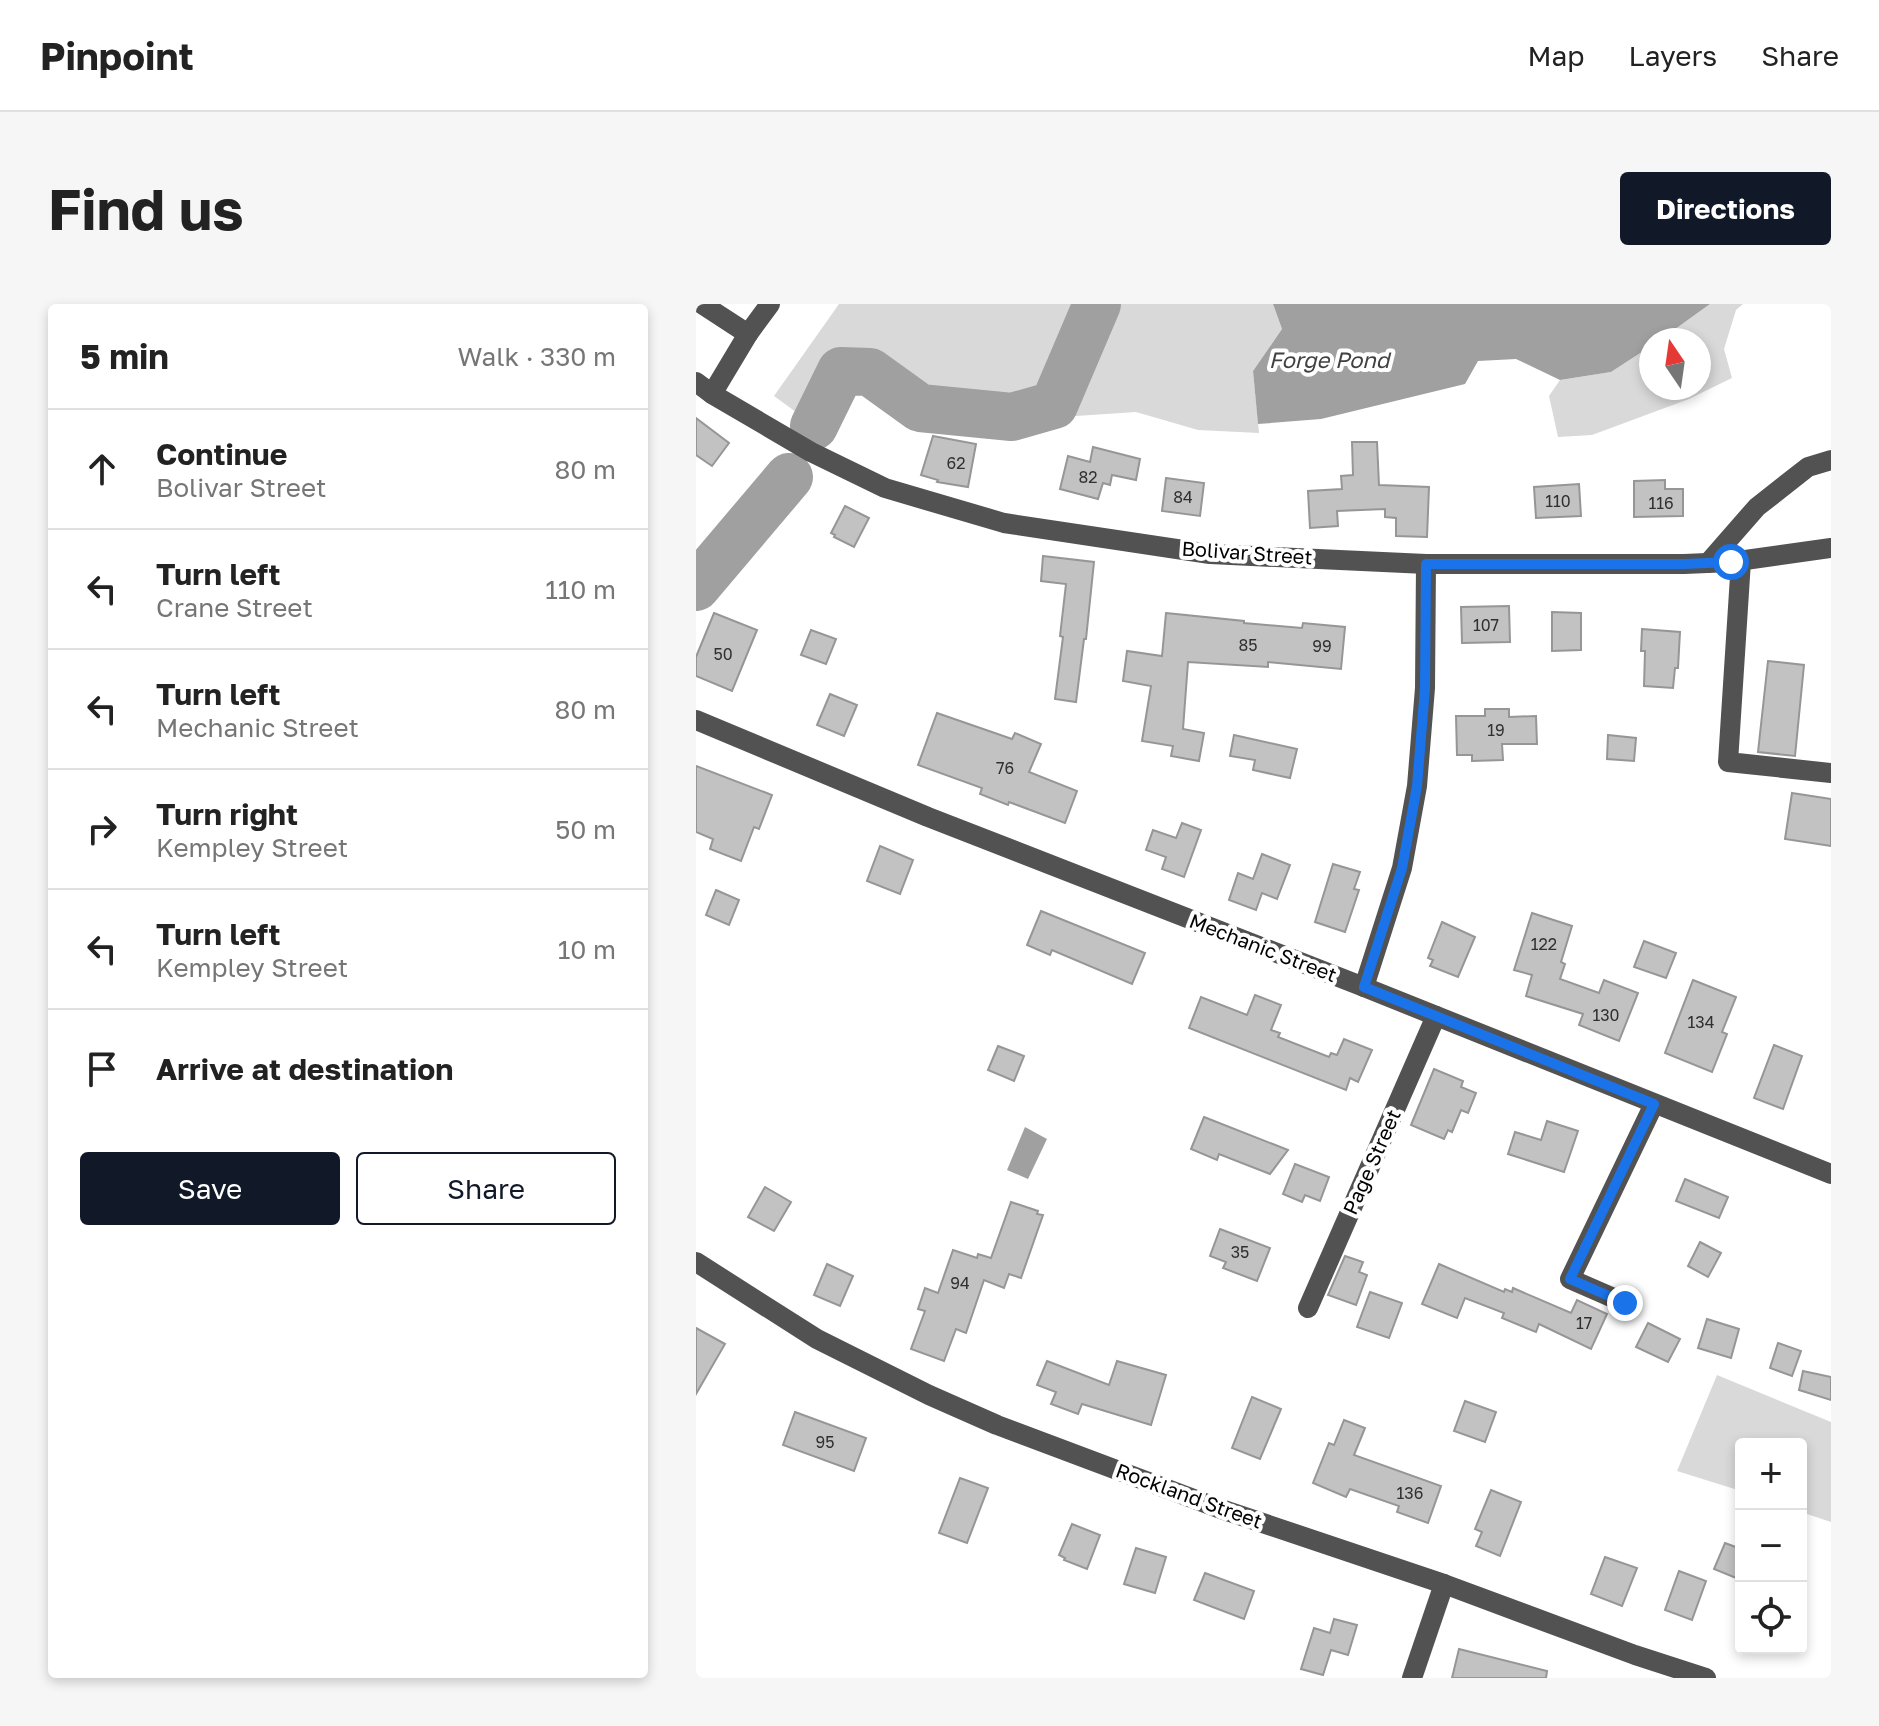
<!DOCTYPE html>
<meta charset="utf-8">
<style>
:root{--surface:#fff;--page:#f6f6f6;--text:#222;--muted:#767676;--line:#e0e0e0;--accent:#111827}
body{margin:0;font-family:"Golos Text",sans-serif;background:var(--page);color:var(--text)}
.controls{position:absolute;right:24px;bottom:24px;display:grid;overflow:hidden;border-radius:8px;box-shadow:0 4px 12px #0003}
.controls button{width:72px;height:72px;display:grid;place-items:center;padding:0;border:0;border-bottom:2px solid var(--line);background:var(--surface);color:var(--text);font:40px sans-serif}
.compass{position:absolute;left:943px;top:24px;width:72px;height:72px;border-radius:50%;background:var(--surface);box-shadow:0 4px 12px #0003;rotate:347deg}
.stop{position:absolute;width:24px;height:24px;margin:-18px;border:6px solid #1a73e8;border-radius:50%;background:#fff}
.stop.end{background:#1a73e8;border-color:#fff;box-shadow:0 2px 8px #0008}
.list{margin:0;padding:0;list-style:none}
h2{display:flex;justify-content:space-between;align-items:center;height:104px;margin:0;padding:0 32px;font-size:34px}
h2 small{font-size:26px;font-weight:400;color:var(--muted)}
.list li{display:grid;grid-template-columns:52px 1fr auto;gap:24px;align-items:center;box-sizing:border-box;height:120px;padding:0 32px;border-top:2px solid var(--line)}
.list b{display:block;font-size:30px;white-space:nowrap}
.list p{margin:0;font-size:26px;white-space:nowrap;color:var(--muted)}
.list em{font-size:26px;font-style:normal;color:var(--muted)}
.actions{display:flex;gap:16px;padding:24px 32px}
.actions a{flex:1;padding:18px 0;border:2px solid var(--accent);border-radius:8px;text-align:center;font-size:28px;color:var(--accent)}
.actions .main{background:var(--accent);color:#fff}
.icon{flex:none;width:44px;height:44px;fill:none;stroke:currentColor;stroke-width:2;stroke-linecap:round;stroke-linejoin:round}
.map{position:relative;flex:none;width:1135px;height:1374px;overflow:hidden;border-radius:8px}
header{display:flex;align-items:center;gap:48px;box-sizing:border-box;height:112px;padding:0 40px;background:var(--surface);border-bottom:2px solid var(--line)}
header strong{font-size:38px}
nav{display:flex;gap:44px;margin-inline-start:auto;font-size:28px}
.intro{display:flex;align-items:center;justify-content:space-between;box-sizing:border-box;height:192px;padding:0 48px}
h1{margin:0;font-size:56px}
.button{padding:20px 36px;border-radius:8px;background:var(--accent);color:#fff;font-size:28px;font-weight:700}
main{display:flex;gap:48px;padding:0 48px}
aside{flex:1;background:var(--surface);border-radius:8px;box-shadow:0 4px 12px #0003}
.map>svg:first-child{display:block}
</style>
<header>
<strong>Pinpoint</strong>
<nav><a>Map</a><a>Layers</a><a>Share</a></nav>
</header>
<div class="intro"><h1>Find us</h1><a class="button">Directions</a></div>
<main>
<aside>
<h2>5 min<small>Walk · 330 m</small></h2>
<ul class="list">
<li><svg class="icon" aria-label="ahead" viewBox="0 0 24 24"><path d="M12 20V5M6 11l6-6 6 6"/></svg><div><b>Continue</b><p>Bolivar Street</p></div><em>80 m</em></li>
<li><svg class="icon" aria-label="left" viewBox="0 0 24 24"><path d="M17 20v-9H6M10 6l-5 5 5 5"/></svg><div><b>Turn left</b><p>Crane Street</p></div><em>110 m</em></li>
<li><svg class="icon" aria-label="left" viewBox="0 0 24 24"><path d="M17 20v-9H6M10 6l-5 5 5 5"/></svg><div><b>Turn left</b><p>Mechanic Street</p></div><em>80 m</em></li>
<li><svg class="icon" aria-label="right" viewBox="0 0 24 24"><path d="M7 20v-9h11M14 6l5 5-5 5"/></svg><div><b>Turn right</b><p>Kempley Street</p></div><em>50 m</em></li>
<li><svg class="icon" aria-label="left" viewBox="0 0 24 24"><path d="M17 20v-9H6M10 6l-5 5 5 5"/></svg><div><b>Turn left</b><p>Kempley Street</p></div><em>10 m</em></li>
<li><svg class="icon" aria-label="arrive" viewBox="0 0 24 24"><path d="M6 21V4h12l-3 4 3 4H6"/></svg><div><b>Arrive at destination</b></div></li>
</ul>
<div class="actions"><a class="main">Save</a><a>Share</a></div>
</aside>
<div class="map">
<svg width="1135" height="1374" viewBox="0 0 1135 1374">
<rect width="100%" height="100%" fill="#fff"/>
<g fill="#d9d9d9">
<path d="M 143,0 L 577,0 L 586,25 L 557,67 L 563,129 L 502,126 L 440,108 L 350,114 L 295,123 L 199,102 L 150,79 L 130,130 L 78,92 Z"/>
<path d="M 1014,0 L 1047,0 L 1040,6 L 1028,45 L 1036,74 L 993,95 L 896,131 L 862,133 L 853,92 L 864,76 L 915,68 L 955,42 L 955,84 L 1003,84 L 1003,36 L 964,36 Z"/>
<path d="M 1021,1071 L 1135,1118 L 1135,1218 L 1105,1208 L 1105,1140 L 1045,1140 L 1045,1187 L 981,1167 Z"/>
</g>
<g fill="#a0a0a0">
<path d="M 577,0 L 1014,0 L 964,36 L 955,36 L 955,42 L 915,68 L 864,76 L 820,55 L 782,57 L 769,80 L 625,115 L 562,120 L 557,67 L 586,25 Z"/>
<path d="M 329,823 L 351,835 L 332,875 L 311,866 Z"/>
</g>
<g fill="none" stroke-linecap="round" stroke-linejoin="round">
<g stroke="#a0a0a0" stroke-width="48">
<path d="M 118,122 L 145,67 L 174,68 L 224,104 L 316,113 L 358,101 L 401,0"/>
<path d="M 0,283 L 93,173"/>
</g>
</g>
<g fill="#c2c2c2" stroke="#969696" stroke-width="2">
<path d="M 0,114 L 33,139 L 16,162 L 0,151 Z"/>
<path d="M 237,132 L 280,140 L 272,183 L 241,178 L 242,176 L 225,171 Z"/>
<path d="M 656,138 L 681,138 L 683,181 L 733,183 L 731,233 L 700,232 L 700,214 L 689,213 L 689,205 L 641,207 L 642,222 L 614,224 L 612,187 L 646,185 L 645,172 L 657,171 Z"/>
<path d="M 397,143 L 444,155 L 440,176 L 416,171 L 414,181 L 407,179 L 402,195 L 364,185 L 372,152 L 394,158 Z"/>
<path d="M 470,174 L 508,179 L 504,212 L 466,207 Z"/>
<path d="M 969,176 L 969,185 L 987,185 L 987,212 L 938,213 L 938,177 Z"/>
<path d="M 883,180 L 885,212 L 840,214 L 838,183 Z"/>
<path d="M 149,202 L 173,214 L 158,243 L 138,233 L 139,231 L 135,229 Z"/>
<path d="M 347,252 L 398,258 L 390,335 L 388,335 L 380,398 L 359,395 L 367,333 L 364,332 L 370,280 L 345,277 Z"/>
<path d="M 813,302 L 814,338 L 766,339 L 765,303 Z"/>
<path d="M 856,308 L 885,309 L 885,346 L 856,347 Z"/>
<path d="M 18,309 L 61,326 L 36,387 L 0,372 L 0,353 Z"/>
<path d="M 470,309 L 548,317 L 548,319 L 606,324 L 607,319 L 649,323 L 645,365 L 572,358 L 572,363 L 492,358 L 487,425 L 508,429 L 503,457 L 475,452 L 477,442 L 446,437 L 455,382 L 427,377 L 431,347 L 466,352 Z"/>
<path d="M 946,325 L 984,328 L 982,364 L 979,364 L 977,384 L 948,382 L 949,347 L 945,347 Z"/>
<path d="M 115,326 L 140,335 L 130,360 L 105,351 Z"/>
<path d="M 1072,357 L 1108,361 L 1099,452 L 1062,448 Z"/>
<path d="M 134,390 L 161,401 L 148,432 L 121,421 Z"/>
<path d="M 789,405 L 813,405 L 813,413 L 840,412 L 841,440 L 806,440 L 807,456 L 776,457 L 776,451 L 761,451 L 760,412 L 789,412 Z"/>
<path d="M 241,409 L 316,435 L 319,429 L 345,440 L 333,468 L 381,487 L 369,519 L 313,498 L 312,501 L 284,490 L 286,484 L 222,461 Z"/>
<path d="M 538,431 L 601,445 L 594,474 L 557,466 L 559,456 L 534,452 Z"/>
<path d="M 912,431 L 940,434 L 938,457 L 911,455 Z"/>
<path d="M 0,462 L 76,491 L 63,525 L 58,523 L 45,557 L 14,545 L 17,535 L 0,528 Z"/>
<path d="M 1096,489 L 1135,495 L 1135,542 L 1089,535 Z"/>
<path d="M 486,519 L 505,526 L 488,573 L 466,565 L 470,553 L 450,546 L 457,526 L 480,534 Z"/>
<path d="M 184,542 L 217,556 L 204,590 L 171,577 Z"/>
<path d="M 566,550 L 594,561 L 581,595 L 566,589 L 560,606 L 533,596 L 542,569 L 557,575 Z"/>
<path d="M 637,560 L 664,568 L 658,585 L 663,586 L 649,628 L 619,618 Z"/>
<path d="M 20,586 L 43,596 L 33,621 L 10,611 Z"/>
<path d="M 345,607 L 449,649 L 436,680 L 356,646 L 354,651 L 331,641 Z"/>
<path d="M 836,609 L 876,622 L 865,658 L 869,660 L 864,675 L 903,689 L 908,676 L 942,689 L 923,737 L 883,721 L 887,710 L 830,692 L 836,671 L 818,666 Z"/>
<path d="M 746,618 L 779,633 L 762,673 L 734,662 L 737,656 L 732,654 Z"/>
<path d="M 948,637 L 980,649 L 970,674 L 938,663 Z"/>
<path d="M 997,676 L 1040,693 L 1026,728 L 1031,730 L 1016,768 L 969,749 Z"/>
<path d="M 559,691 L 585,701 L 575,726 L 584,729 L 582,733 L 633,753 L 635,749 L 641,751 L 648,735 L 676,746 L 662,778 L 654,774 L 650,786 L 493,724 L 505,693 L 551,711 Z"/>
<path d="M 1078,741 L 1106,752 L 1087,805 L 1058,794 Z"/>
<path d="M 302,742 L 328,752 L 318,777 L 292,766 Z"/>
<path d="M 738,765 L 767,777 L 765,783 L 780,789 L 772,809 L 765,806 L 756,828 L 752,826 L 748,835 L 715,821 Z"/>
<path d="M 508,813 L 592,846 L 574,870 L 523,850 L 521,856 L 495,845 Z"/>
<path d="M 851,817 L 882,827 L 868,868 L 812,850 L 819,828 L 845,836 Z"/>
<path d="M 599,860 L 633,873 L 624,897 L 609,891 L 606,898 L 587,890 Z"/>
<path d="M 989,875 L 1032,893 L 1023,914 L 980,897 Z"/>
<path d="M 69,883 L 95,898 L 78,927 L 52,913 Z"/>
<path d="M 315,898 L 342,907 L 341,910 L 347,911 L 325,974 L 313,970 L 308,984 L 288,976 L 270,1029 L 260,1025 L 248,1057 L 215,1045 L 229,1007 L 222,1005 L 229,984 L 242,989 L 257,946 L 281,954 L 282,950 L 295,954 Z"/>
<path d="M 524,925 L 574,944 L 561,977 L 527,964 L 530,958 L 514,952 Z"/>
<path d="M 1004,938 L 1025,949 L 1012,973 L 992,962 Z"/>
<path d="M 649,952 L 667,958 L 663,968 L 671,971 L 660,1001 L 632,991 Z"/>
<path d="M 131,960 L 157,972 L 144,1002 L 118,991 Z"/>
<path d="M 743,960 L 808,988 L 809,985 L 816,988 L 817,984 L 875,1009 L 881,996 L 911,1010 L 895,1045 L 843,1020 L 840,1028 L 806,1014 L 808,1009 L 769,994 L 761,1014 L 726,1000 Z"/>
<path d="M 674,988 L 706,999 L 693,1034 L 661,1023 Z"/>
<path d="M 1011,1015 L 1043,1025 L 1035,1054 L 1002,1044 Z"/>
<path d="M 952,1019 L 984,1035 L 972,1058 L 940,1043 Z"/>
<path d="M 0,1024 L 29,1040 L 0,1090 Z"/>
<path d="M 1082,1039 L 1105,1047 L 1096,1072 L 1074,1064 Z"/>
<path d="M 351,1057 L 413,1081 L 421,1057 L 470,1071 L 455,1121 L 386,1100 L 382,1110 L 355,1100 L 360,1088 L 341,1081 Z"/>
<path d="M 1107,1067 L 1135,1073 L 1135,1096 L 1103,1086 Z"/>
<path d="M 556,1093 L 585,1105 L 564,1155 L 536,1144 Z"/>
<path d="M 769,1097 L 800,1108 L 789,1138 L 758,1127 Z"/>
<path d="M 99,1108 L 170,1134 L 158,1167 L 87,1141 Z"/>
<path d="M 648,1116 L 669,1124 L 658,1151 L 745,1182 L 732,1219 L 701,1208 L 703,1202 L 654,1185 L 650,1193 L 617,1179 L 633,1139 L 638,1141 Z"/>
<path d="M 264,1174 L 292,1184 L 271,1239 L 243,1229 Z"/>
<path d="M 795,1186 L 825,1198 L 804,1252 L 780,1242 L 786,1228 L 779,1225 Z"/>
<path d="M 376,1220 L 404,1231 L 391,1265 L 368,1256 L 369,1254 L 363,1251 Z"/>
<path d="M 1029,1239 L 1045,1245 L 1045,1276 L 1018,1265 Z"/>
<path d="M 440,1244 L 470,1253 L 459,1289 L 428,1280 Z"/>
<path d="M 909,1253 L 941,1264 L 926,1302 L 895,1290 Z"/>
<path d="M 983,1267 L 1010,1277 L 996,1316 L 969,1306 Z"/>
<path d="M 509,1269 L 558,1287 L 548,1315 L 498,1296 Z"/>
<path d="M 638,1315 L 661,1321 L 652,1351 L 635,1346 L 627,1371 L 605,1365 L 618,1324 L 634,1329 Z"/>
<path d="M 763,1345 L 851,1367 L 850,1374 L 756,1374 Z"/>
</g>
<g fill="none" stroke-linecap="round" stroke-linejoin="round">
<g stroke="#525252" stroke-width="20">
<path d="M 6,0 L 52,30 L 16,90"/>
<path d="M 52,30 L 74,0"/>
<path d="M 0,78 L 16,90 L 115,148 L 189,184 L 308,219 L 514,250 L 730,260 L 988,260 L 1035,258 L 1135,244"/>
<path d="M 1045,257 L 1032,458 L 1135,469"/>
<path d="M 1012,259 L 1061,203 L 1112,163 L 1135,156"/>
<path d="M 0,416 L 232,513 L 668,683 L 1135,870"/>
<path d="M 668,683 L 706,564 L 721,482 L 729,384 L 730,260"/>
<path d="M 0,958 L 121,1035 L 233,1091 L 301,1121 L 522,1204 L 748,1280 L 939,1351 L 1010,1374"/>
<path d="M 929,999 L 874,975 L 958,800"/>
<path d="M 612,1004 L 740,712"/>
<path d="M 716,1374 L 748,1280"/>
</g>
</g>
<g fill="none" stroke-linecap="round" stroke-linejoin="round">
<path stroke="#1a73e8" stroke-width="10" d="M 929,999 L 874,975 L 958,800 L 668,683 L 706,564 L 721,482 L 729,384 L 730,260 L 988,260 L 1035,258"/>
</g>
<g text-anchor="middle" stroke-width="8" stroke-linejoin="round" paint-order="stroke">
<g font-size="16" fill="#303030">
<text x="260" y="165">62</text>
<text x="392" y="179">82</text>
<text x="487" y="199">84</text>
<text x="862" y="203">110</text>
<text x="965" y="205">116</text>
<text x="790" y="327">107</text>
<text x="552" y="347">85</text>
<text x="626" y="348">99</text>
<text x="27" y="356">50</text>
<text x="800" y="432">19</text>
<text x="309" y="470">76</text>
<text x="848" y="646">122</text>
<text x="910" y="717">130</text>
<text x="1005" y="724">134</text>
<text x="544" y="954">35</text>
<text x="264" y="985">94</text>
<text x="888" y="1025">17</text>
<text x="129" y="1144">95</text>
<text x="714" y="1195">136</text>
</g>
<g font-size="20" fill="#000" stroke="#fff">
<text transform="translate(551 249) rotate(4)" y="7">Bolivar Street</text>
<text transform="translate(567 644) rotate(21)" y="7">Mechanic Street</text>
<text transform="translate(676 858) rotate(-66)" y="7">Page Street</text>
<text transform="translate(493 1192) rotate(20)" y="7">Rockland Street</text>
</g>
<g font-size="22" font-style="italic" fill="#414141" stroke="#fff">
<text x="633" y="64">Forge Pond</text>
</g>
</g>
</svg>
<div class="controls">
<button>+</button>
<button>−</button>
<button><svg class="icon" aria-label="locate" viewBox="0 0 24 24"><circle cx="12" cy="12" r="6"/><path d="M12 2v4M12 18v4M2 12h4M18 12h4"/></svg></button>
</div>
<svg class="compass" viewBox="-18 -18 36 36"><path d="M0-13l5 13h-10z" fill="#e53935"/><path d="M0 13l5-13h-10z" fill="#767676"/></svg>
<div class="stop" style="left:1035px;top:258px"></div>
<div class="stop end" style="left:929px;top:999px"></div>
</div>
</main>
